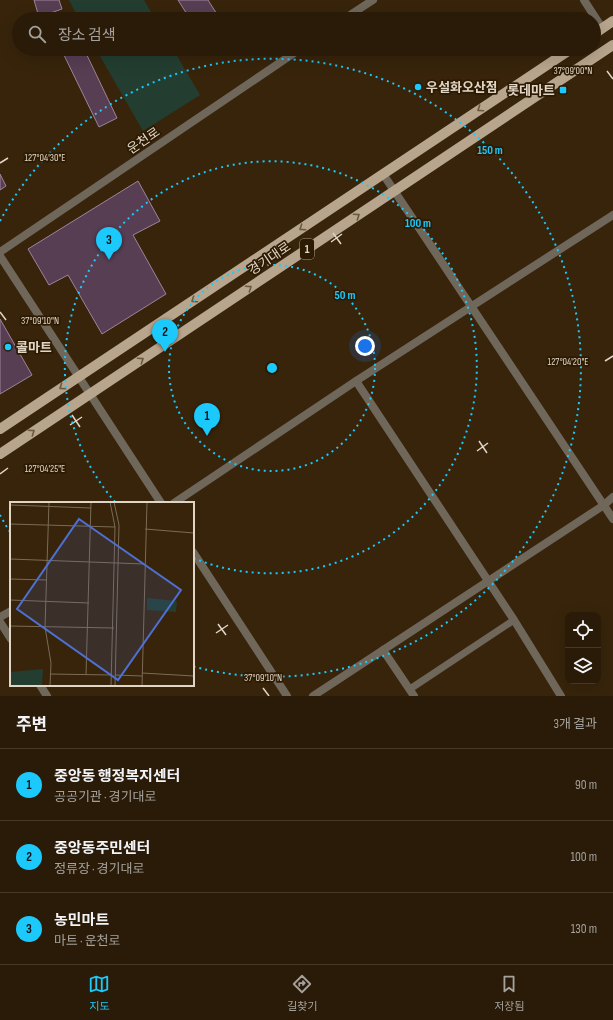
<!DOCTYPE html>
<html lang="ko">
<meta charset="utf-8">
<style>
:root{--surface:#291b08;--page:#312412;--text:#f1f3f6;--muted:#a5a19c;--line:#453929;--accent:#1bc9fc}
body{margin:0;font-family:"Sofia Sans Condensed","Noto Sans KR",sans-serif;background:var(--page);color:var(--text)}
.controls{position:absolute;right:12px;bottom:12px;display:grid;overflow:hidden;border-radius:8px;box-shadow:0 4px 16px #0002}
.controls button{width:36px;height:36px;display:grid;place-items:center;padding:0;border:0;border-bottom:1px solid var(--line);background:var(--surface);color:var(--text);font:20px sans-serif}
.you{position:absolute;left:365px;top:346px;width:14px;height:14px;margin:-10px;border:3px solid #fff;border-radius:50%;background:#1a73e8;box-shadow:0 0 0 6px #1a73e833}
.badge{display:grid;place-items:center;width:26px;height:26px;border-radius:50%;background:var(--accent);color:#111;font-size:13px;font-weight:700}
.pin{position:absolute;translate:-50% -33px;filter:drop-shadow(0 1px 2px #0008)}
.pin::after{content:'';position:absolute;top:21px;width:14px;height:12px;background:inherit;clip-path:polygon(0 0,100% 0,50% 100%)}
.list{margin:0;padding:0;list-style:none}
h2{display:flex;justify-content:space-between;align-items:center;height:52px;margin:0;padding:0 16px;font-size:17px}
h2 small{font-size:13px;font-weight:400;color:var(--muted)}
.list li{display:grid;grid-template-columns:26px 1fr auto;gap:12px;align-items:center;box-sizing:border-box;height:72px;padding:0 16px;border-top:1px solid var(--line)}
.list b{display:block;font-size:15px;white-space:nowrap}
.list p{margin:0;font-size:13px;white-space:nowrap;color:var(--muted)}
.list em{font-size:13px;font-style:normal;color:var(--muted)}
.icon{flex:none;width:22px;height:22px;fill:none;stroke:currentColor;stroke-width:2;stroke-linecap:round;stroke-linejoin:round}
.map{position:relative;flex:none;width:613px;height:696px;overflow:hidden}
.search{position:absolute;background:var(--surface);box-shadow:0 4px 16px #0002;left:12px;right:12px;top:12px;height:44px;display:flex;align-items:center;gap:10px;box-sizing:border-box;padding:0 14px;border-radius:22px;color:var(--muted);font-size:15px}
.sheet{height:268px;background:var(--surface)}
nav{display:flex;justify-content:space-around;align-items:center;box-sizing:border-box;height:56px;border-top:1px solid var(--line);background:var(--surface);font-size:11px;color:var(--muted)}
nav a{display:grid;justify-items:center;gap:2px}
nav .on{color:var(--accent)}
.map>svg:first-child{display:block}
</style>
<div class="map">
<svg width="613" height="696" viewBox="0 0 613 696">
<rect width="100%" height="100%" fill="#37240b"/>
<g fill="#233e31">
<path d="M 69,0 L 144,0 L 155,19 L 79,19 Z"/>
<path d="M 96,49 L 173,49 L 200,95 L 143,131 Z"/>
</g>
<g fill="#573e53" stroke="#a0839b">
<path d="M 34,0 L 59,0 L 62,9 L 39,17 Z"/>
<path d="M 178,0 L 208,0 L 220,19 L 190,19 Z"/>
<path d="M 61,49 L 84,49 L 117,118 L 99,127 Z"/>
<path d="M 0,174 L 6,186 L 0,190 Z"/>
<path d="M 138,181 L 160,221 L 133,235 L 166,294 L 102,334 L 68,275 L 49,285 L 28,249 Z"/>
<path d="M 0,319 L 32,375 L 0,394 Z"/>
</g>
<g fill="none" stroke-linecap="round" stroke-linejoin="round">
<path stroke="#70675b" stroke-width="7" d="M 410,689 L 514,620"/>
<g stroke="#70675b" stroke-width="8">
<path d="M 584,0 L 602,28"/>
<path d="M 344,19 L 373,0"/>
<path d="M 383,174 L 613,519"/>
<path d="M 0,252 L 300,49"/>
<path d="M 0,256 L 161,503"/>
<path d="M 356,381 L 514,620 L 561,696"/>
<path d="M 174,503 L 356,381 L 613,215"/>
<path d="M 193,552 L 287,696"/>
<path d="M 0,617 L 11,611"/>
<path d="M 0,622 L 11,639"/>
<path d="M 383,650 L 414,696"/>
<path d="M 40,685 L 47,696"/>
<path d="M 313,696 L 604,505 L 613,497"/>
</g>
<g stroke="#b8a58d" stroke-width="10">
<path d="M 594,34 L 613,21"/>
<path d="M 0,429 L 571,49"/>
<path d="M 0,454 L 613,45"/>
</g>
</g>
<defs><path id="oneway-chevron" d="M-2-3.5L2.5 0L-2 3.5" fill="none" stroke-width="1.6" stroke-linecap="round" stroke-linejoin="round"/></defs>
<g stroke="#6b5941">
<use href="#oneway-chevron" transform="translate(480 109) rotate(146)"/>
<use href="#oneway-chevron" transform="translate(357 216) rotate(-34)"/>
<use href="#oneway-chevron" transform="translate(302 228) rotate(146)"/>
<use href="#oneway-chevron" transform="translate(249 288) rotate(-34)"/>
<use href="#oneway-chevron" transform="translate(194 300) rotate(146)"/>
<use href="#oneway-chevron" transform="translate(141 360) rotate(-34)"/>
<use href="#oneway-chevron" transform="translate(62 387) rotate(146)"/>
<use href="#oneway-chevron" transform="translate(32 432) rotate(-34)"/>
</g>
<path fill="none" stroke="#e1d5c6" stroke-width="1.5" d="M 607,71 L 613,79M 0,163 L 8,158M 333,233 L 341,244M 331,242 L 342,234M 0,312 L 6,320M 605,361 L 613,356M 72,415 L 80,427M 70,425 L 82,417M 479,441 L 487,453M 477,451 L 488,443M 0,474 L 8,468M 218,624 L 226,635M 216,633 L 228,625M 263,688 L 269,696"/>
<g fill="none" stroke="#1bc9fc" stroke-width="2" stroke-dasharray="2 4">
<circle cx="272" cy="368" r="103"/>
<path d="M115 502A206 206 0 1 1 193 558"/>
<path d="M10 532A309 309 0 0 1 0 515M0 221A309 309 0 1 1 195 667"/>
</g>
<g fill="#1bc9fc" stroke="#2c1a02" stroke-width="1.5">
<circle cx="418" cy="87" r="4"/>
<rect x="559" y="86" width="8" height="8" rx="2"/>
<circle cx="8" cy="347" r="4"/>
</g>
<g text-anchor="middle" stroke-width="3.5" stroke-linejoin="round" paint-order="stroke">
<rect fill="#2c1a02" stroke="#ab9d8b" stroke-width="1" x="300" y="239" width="14" height="20" rx="3"/>
<g font-size="12" font-weight="bold" fill="#e1d5c6">
<text x="307" y="253">1</text>
</g>
<g font-size="13" font-weight="bold" fill="#e1d5c6" stroke="#2c1a02" text-anchor="start">
<text x="426" y="92">우설화오산점</text>
<text x="555" y="95" text-anchor="end">롯데마트</text>
<text x="16" y="352">콜마트</text>
</g>
<g font-size="13" fill="#e1d5c6" stroke="#2c1a02">
<text transform="translate(143 140) rotate(-34)" y="5">운천로</text>
<text transform="translate(269 258) rotate(-34)" y="5">경기대로</text>
</g>
</g>
<g transform="translate(10 502)">
<rect width="184" height="184" fill="#37240b"/>
<path d="M 137,96 L 167,99 L 166,110 L 137,108 ZM 33,167 L 32,184 L 0,184 L 0,170 Z" fill="#233e31"/>
<path fill="none" stroke="#7b6b56" stroke-width="1" d="M 39,0 L 35,125 L 41,161 L 40,184M 100,0 L 105,25 L 101,184M 104,0 L 109,23 L 105,184M 0,3 L 81,6M 0,22 L 105,25M 135,27 L 184,31M 0,57 L 134,62M 0,77 L 37,78M 0,98 L 79,101M 0,124 L 104,126M 132,171 L 184,174M 40,172 L 102,173M 76,173 L 81,0M 105,173 L 132,174M 132,184 L 137,0"/>
<path fill="#4e70d4" fill-opacity="0.15" stroke="#4e70d4" stroke-width="2" d="M 69,17 L 171,88 L 108,178 L 7,107 Z"/>
<rect width="184" height="184" fill="none" stroke="#e1d5c6" stroke-width="2"/>
</g>
<g font-size="10" text-anchor="middle" fill="#e1d5c6" stroke="#2c1a02" stroke-width="3.5" stroke-linejoin="round" paint-order="stroke">
<text x="573" y="74">37°09'00"N</text>
<text x="45" y="161">127°04'30"E</text>
<text x="40" y="324">37°09'10"N</text>
<text x="568" y="365">127°04'20"E</text>
<text x="45" y="472">127°04'25"E</text>
<text x="263" y="681">37°09'10"N</text>
</g>
<circle cx="272" cy="368" r="6" fill="#1bc9fc" stroke="#2c1a02" stroke-width="2"/>
<g font-size="12" text-anchor="middle" font-weight="bold" fill="#1bc9fc" stroke="#2c1a02" stroke-width="3.5" stroke-linejoin="round" paint-order="stroke">
<text x="490" y="154">150 m</text>
<text x="418" y="227">100 m</text>
<text x="345" y="299">50 m</text>
</g>
</svg>
<div class="controls">
<button><svg class="icon" aria-label="locate" viewBox="0 0 24 24"><circle cx="12" cy="12" r="6"/><path d="M12 2v4M12 18v4M2 12h4M18 12h4"/></svg></button>
<button><svg class="icon" aria-label="layers" viewBox="0 0 24 24"><path d="M12 4l9 5-9 5-9-5zM3 14l9 5 9-5"/></svg></button>
</div>
<div class="you"></div>
<div class="pin badge" style="left:207px;top:436px">1</div>
<div class="pin badge" style="left:165px;top:352px">2</div>
<div class="pin badge" style="left:109px;top:260px">3</div>
<div class="search"><svg class="icon" aria-label="search" viewBox="0 0 24 24"><circle cx="10" cy="10" r="6"/><path d="M15 15l6 6"/></svg>장소 검색</div>
</div>
<section class="sheet">
<h2>주변<small>3개 결과</small></h2>
<ul class="list">
<li><span class="badge">1</span><div><b>중앙동 행정복지센터</b><p>공공기관 · 경기대로</p></div><em>90 m</em></li>
<li><span class="badge">2</span><div><b>중앙동주민센터</b><p>정류장 · 경기대로</p></div><em>100 m</em></li>
<li><span class="badge">3</span><div><b>농민마트</b><p>마트 · 운천로</p></div><em>130 m</em></li>
</ul>
</section>
<nav>
<a class="on"><svg class="icon" aria-label="map" viewBox="0 0 24 24"><path d="M3 6l6-2 6 2 6-2v14l-6 2-6-2-6 2zM9 4v14M15 6v14"/></svg>지도</a>
<a><svg class="icon" aria-label="directions" viewBox="0 0 24 24"><path d="M12 3l9 9-9 9-9-9zM9 14v-3h6M13 9l2 2-2 2"/></svg>길찾기</a>
<a><svg class="icon" aria-label="saved" viewBox="0 0 24 24"><path d="M7 4h10v16l-5-4-5 4z"/></svg>저장됨</a>
</nav>
